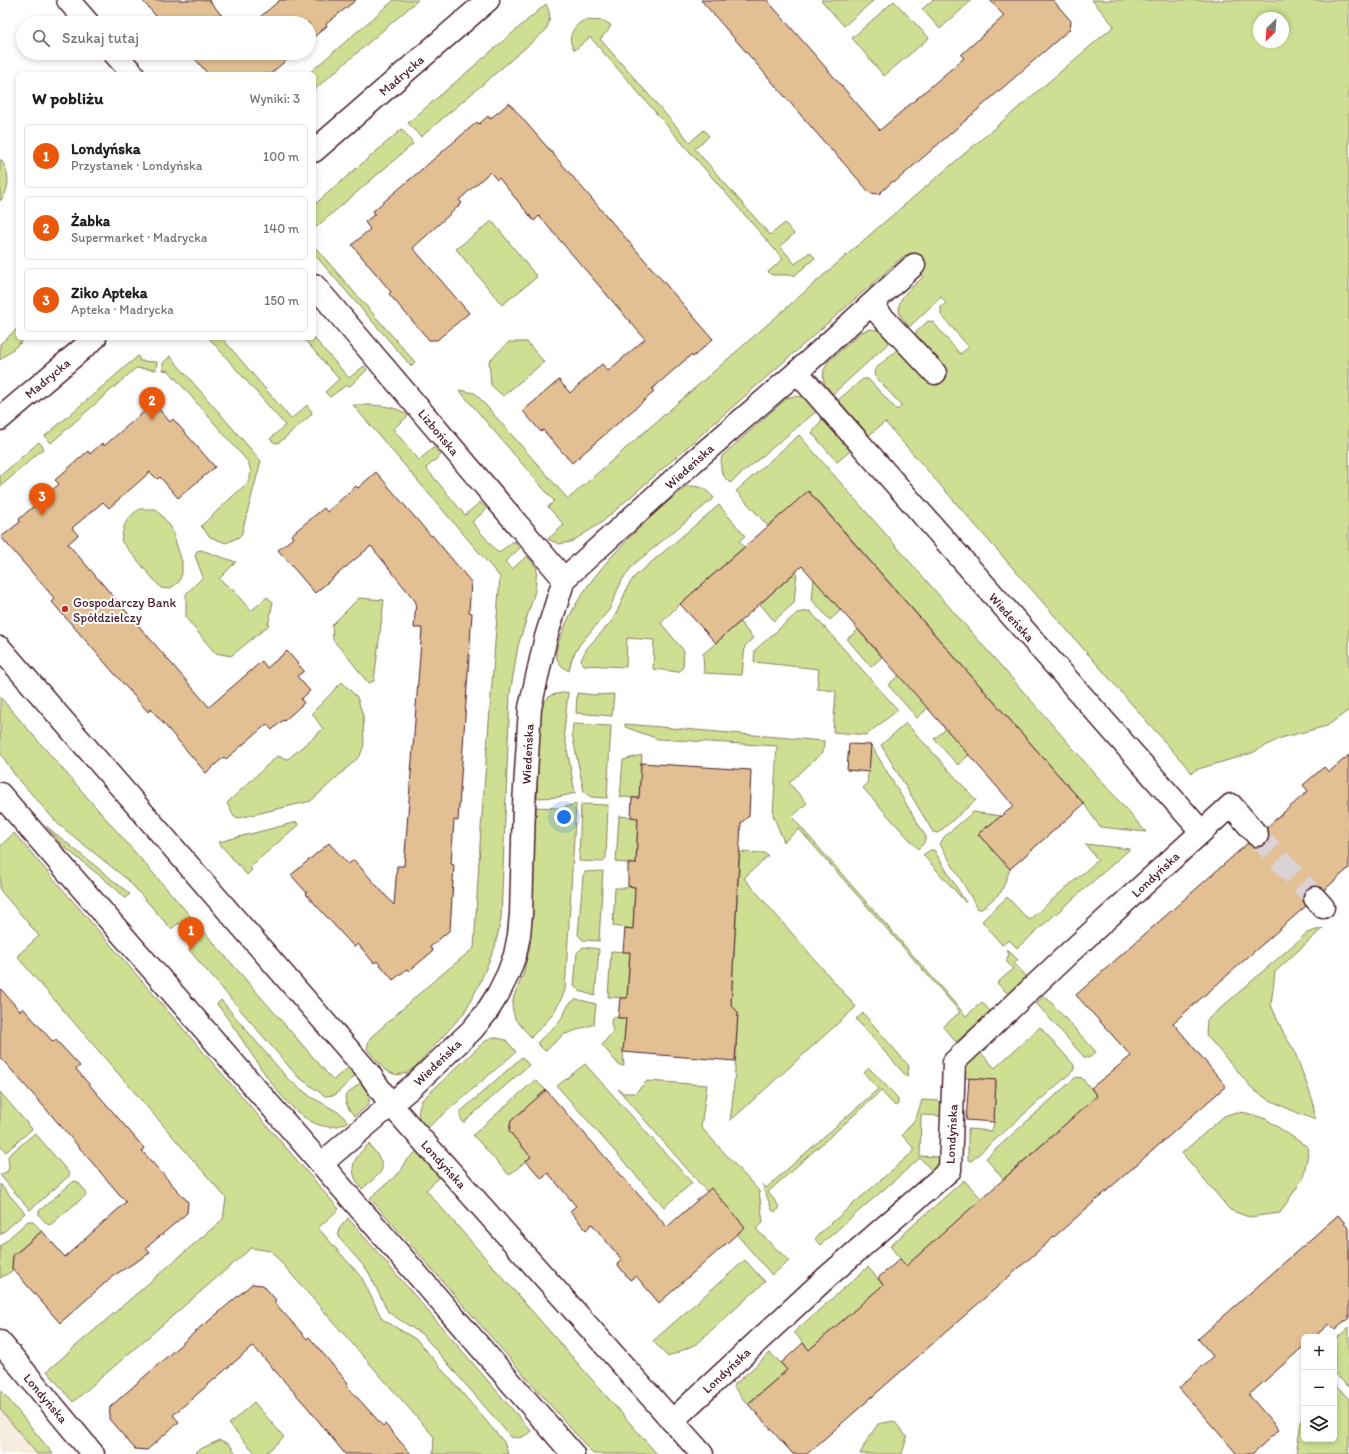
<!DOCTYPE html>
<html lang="pl">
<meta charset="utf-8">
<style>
:root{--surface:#fff;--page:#f2f2f2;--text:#202124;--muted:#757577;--line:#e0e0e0;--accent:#ea580c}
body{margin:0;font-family:Itim,sans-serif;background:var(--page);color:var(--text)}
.controls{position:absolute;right:12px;bottom:12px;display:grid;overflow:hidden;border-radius:6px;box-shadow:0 2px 6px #0003}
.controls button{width:36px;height:36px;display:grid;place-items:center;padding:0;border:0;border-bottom:1px solid var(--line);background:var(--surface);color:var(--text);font:20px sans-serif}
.compass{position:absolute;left:1253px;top:12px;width:36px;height:36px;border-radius:50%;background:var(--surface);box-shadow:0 2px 6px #0003;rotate:205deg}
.you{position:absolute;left:564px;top:817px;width:14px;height:14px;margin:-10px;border:3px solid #fff;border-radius:50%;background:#1a73e8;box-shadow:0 0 0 6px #1a73e833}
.badge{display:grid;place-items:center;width:26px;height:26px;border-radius:50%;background:var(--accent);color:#fff;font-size:13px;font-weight:700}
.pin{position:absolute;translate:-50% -33px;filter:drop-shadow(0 1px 2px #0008)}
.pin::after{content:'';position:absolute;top:21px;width:14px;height:12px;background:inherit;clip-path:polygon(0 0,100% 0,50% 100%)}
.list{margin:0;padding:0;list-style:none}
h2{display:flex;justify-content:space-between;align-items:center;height:52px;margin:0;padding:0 16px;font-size:17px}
h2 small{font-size:13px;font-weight:400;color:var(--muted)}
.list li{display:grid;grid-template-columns:26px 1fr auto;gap:12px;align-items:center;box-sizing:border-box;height:64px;margin:0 8px 8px;padding:0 8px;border:1px solid var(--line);border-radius:6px}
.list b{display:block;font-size:15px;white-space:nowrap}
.list p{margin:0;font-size:13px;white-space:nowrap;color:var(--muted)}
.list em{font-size:13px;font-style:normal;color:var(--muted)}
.icon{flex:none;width:22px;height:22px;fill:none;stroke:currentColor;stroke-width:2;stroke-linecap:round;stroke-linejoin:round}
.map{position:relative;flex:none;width:1349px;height:1454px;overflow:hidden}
.search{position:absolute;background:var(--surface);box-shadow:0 2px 6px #0003;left:16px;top:16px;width:300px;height:44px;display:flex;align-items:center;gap:10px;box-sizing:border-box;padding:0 14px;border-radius:22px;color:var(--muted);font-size:15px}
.panel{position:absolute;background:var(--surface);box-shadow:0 2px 6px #0003;left:16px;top:72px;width:300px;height:268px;border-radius:6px}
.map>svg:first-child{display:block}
</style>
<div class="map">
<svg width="1349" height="1454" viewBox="0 0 1349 1454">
<rect width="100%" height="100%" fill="#fff"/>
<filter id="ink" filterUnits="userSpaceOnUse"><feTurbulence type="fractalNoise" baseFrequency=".025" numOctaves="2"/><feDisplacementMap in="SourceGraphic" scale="8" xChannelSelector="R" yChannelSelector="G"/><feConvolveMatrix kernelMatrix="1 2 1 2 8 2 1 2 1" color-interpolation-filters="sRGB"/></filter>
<g filter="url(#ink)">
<path fill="#f6ecdf" d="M 0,1409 L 37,1454 L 0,1454 Z"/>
<g fill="#cedf94" stroke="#8c7f60" fill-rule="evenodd">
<path d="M 394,0 L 418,0 L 314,90 L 314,74 L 308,74 Z"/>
<path d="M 821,0 L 874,0 L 844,26 Z"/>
<path d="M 933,0 L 972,0 L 940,29 L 922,9 Z"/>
<path d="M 1092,0 L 1349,0 L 1349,710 L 1327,726 L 1281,738 L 1252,753 L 1195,770 L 1192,773 L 885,422 L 869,435 L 838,400 L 863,379 L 868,379 L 897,410 L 902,406 L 874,375 L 875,369 L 899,348 L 929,382 L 945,368 L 915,333 L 928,321 L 933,322 L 960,354 L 969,347 L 941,315 L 941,307 L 946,303 L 941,297 L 909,327 C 907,323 903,320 901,316 C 892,300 913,287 923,277 L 905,255 L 601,523 L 571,542 L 559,544 L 548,539 L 564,525 L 548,507 L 554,501 L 459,390 L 475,393 L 568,499 L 881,225 L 1114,26 ZM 1259,18 L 1283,18 L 1283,42 L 1259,42 Z"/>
<path d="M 894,1 L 929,38 L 884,76 L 852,38 Z"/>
<path d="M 546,4 C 551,14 551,21 545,31 L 421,137 L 408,123 Z"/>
<path d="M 585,20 L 604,21 L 611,25 L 608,31 L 600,39 L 690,142 L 704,130 L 709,136 L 695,149 L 770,235 L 785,223 L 794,234 L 780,246 L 795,264 L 810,252 L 815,258 L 795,275 L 772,275 L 768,272 L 783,259 L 590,37 L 575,50 C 565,40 573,25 585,20 Z"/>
<path d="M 402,129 L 413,144 L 314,229 L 314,205 Z"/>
<path d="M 0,159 C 10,170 11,190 0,201 Z"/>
<path d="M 492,221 L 537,277 L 502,305 L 456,249 Z"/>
<path d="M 314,246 L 415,362 L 411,366 L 314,254 Z"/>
<path d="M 18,328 L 18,338 L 26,338 L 0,360 L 0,344 Z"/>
<path d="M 870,329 C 880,330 886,332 892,340 L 833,394 L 825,385 L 823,378 L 824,370 L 828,362 L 861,332 Z"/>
<path d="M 209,338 L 222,338 L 291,419 L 307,405 L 312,412 L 311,415 L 280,442 L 275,443 L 270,439 L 285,425 Z"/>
<path d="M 303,338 L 314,338 L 349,378 L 364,366 L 367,370 L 350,386 L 345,386 L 330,397 L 325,392 L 339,379 Z"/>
<path d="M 509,342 L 527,342 L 544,362 L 503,396 L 491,385 L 489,361 Z"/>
<path d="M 138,356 L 140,361 L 157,362 L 156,370 L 136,368 L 51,443 L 45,436 Z"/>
<path d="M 170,356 L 261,461 L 241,536 L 226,543 L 210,537 L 201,526 L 248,482 C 252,474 251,470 248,462 L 169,371 L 163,370 L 163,363 Z"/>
<path d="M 794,396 C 806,397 810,401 818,410 L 730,483 C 721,475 719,468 722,456 L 787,398 Z"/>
<path d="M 353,405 C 370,405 396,404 408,416 L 393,429 L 419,460 L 434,447 L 441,455 L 426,468 L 465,515 L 480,502 L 487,509 L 472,522 L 498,553 L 514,541 L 520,548 L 505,562 L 512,569 L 527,556 L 529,558 L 537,568 L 535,591 L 518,646 L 510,694 L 501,919 L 495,947 L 479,985 L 464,1013 L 417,1065 L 407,1073 L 396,1075 L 385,1070 L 367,1049 L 368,1044 L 370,1038 L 430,984 L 474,948 L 481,828 L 500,577 Z"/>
<path d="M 824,417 L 853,449 L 837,462 L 812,433 Z"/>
<path d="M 799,435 L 1146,832 L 1100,827 L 1084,804 L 809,491 L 768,526 L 736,491 Z"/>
<path d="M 39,442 L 44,448 L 0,487 L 0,476 Z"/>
<path d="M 687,486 C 701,486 705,488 714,498 L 633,565 L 622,580 L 609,610 L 580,644 L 572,658 L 569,671 C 550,660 556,648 563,631 C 580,587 616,550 650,518 C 662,507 674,496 687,486 Z"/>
<path d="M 719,505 L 745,536 L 739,541 L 744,547 L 680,604 L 661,623 L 684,651 L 683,667 L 679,672 L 653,669 L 654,640 L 627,638 L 626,667 L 584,665 L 581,660 L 587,648 L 611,622 L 617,612 L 628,586 L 635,576 Z"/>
<path d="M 140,509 L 156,509 L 171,527 L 182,562 L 182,573 L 179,582 L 169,589 L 161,588 L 121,541 C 124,525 125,518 140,509 Z"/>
<path d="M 201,550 L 236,562 L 219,579 L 234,591 L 251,611 L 267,597 L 273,602 L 268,626 L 231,656 L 215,653 L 186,618 L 186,594 L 203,577 L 195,556 L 197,551 Z"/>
<path d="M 797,571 L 794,603 L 774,621 L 760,604 Z"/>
<path d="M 814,579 L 841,610 L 830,620 L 812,600 Z"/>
<path d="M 359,598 L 384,600 L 374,681 L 368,683 L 348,657 L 333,640 L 332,625 Z"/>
<path d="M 810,611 L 898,710 L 866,735 L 833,732 L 836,691 L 817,689 L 819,669 L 754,662 L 755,650 L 797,613 Z"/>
<path d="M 740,622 L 753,638 L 745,646 L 742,675 L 704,673 L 703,654 Z"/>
<path d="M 858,630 L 882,657 L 871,667 L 847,639 Z"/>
<path d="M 899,675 L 928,708 L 917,718 L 888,685 Z"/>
<path d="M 342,682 L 357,697 L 363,715 L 364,745 L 360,756 L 311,801 L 239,818 L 234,817 L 227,803 L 277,756 L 288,759 L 323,729 L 312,713 Z"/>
<path d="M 568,692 L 564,732 L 575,793 L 559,797 L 537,798 L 539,725 L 541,708 L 543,703 L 551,695 Z"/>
<path d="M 577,693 L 595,695 L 614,694 L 612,716 L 576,713 Z"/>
<path d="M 0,697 L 333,1080 L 348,1068 L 352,1069 L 357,1074 L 335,1095 L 325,1096 L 297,1076 L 189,950 L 196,943 L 179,923 L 171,929 L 128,880 L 58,824 L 14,774 L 0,752 Z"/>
<path d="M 906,723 L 976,800 L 938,833 L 933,832 L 881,745 Z"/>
<path d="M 573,724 L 611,726 L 607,798 L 591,797 L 584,792 L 572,734 Z"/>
<path d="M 625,724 L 824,741 L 823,752 L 789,783 L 807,803 L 792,817 L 966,1016 L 982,1002 L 991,1012 L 956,1042 L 943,1027 L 960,1012 L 799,829 L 784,842 L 773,815 L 777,746 L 658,739 L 625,727 Z"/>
<path d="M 946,729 L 969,755 L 958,765 L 934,739 Z"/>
<path d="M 871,745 L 926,837 L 923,844 L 918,849 L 863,788 L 867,784 Z"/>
<path d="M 642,755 L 639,798 L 620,797 L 623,760 Z"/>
<path d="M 576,804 L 565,990 C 557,1011 547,1022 531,1037 L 515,1019 L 512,1007 L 514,996 L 523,975 L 530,945 L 536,807 L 560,808 Z"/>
<path d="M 581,804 L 608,805 L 606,858 L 603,862 L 579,861 Z"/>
<path d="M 973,812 L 1001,816 L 978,834 L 1010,869 L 1001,892 L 982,909 L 978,909 L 940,844 L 944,837 Z"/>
<path d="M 619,816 L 638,818 L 636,864 L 616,862 Z"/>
<path d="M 297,822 L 298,825 L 250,867 L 252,870 L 247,875 L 219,843 L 219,842 Z"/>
<path d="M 46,826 L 125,890 L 130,894 L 125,898 L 115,888 L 63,846 Z"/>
<path d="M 14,833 L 339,1209 L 318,1228 L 362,1278 L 382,1319 L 417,1340 L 504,1442 L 508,1454 L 433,1454 L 434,1437 L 271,1251 L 251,1248 L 73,1402 L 47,1371 L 223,1219 L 226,1198 L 19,959 L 18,955 L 39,936 L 0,890 L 0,846 Z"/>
<path d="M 1085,844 L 1130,849 L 1017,948 L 1009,940 L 1002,945 L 982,921 L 1007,897 L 1029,920 L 1098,860 Z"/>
<path d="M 930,850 L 934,850 L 966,903 L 923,855 Z"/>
<path d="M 740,852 L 764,853 L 768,856 L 744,878 L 856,1007 L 730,1121 C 735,1085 736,1049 738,1012 L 731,1005 Z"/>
<path d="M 603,871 L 599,941 L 583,940 L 578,935 L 583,876 L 585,872 Z"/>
<path d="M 628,886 L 635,887 L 633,929 L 613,926 L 615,888 L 627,888 Z"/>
<path d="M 1323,928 L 1275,972 L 1271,1005 L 1284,1034 L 1294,1050 L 1313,1101 L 1315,1120 C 1301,1114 1253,1096 1248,1083 L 1206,1035 L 1207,1020 L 1307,933 Z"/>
<path d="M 583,947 L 599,949 L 595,996 L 579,991 L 574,986 L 577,953 Z"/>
<path d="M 1007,949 L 1018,960 L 1014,963 L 1028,978 L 1009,995 L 997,983 L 1013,969 L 1006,961 L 1009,954 L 1006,950 Z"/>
<path d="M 611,951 L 630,952 L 627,998 L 608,997 Z"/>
<path d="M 1043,997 L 1046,997 L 1096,1052 L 1089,1058 L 1084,1057 L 1036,1003 Z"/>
<path d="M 576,999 L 596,1004 L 594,1024 L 563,1035 L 545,1051 L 537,1043 L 560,1021 L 569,1004 Z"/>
<path d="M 221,1000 L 288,1079 L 311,1097 L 340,1113 L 348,1122 C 307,1145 269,1079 250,1052 C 240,1036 229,1020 217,1004 Z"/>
<path d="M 863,1013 L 909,1066 L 907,1077 L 856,1019 Z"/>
<path d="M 612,1017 L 626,1018 L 623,1052 L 624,1066 L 619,1065 L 602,1045 L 613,1031 L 611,1024 Z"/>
<path d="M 1040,1027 L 1074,1065 L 1074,1070 L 971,1161 L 968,1160 L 968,1129 L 992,1131 L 994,1122 L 996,1080 L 964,1078 L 963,1066 L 980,1052 L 995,1068 Z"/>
<path d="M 492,1037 L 506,1040 L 516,1052 L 426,1129 C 418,1120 416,1111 422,1100 L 484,1042 Z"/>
<path d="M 522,1057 L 529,1065 L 463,1123 L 459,1113 Z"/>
<path d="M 585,1064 L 692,1183 L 664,1207 L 557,1086 Z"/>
<path d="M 869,1068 L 898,1098 L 898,1104 L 895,1106 L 881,1091 L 768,1192 L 779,1206 L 779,1209 L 775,1212 L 772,1210 L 762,1183 L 766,1188 L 878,1089 L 864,1073 Z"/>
<path d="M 1076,1077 L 1082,1078 L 1097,1096 L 1003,1179 L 986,1158 Z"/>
<path d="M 363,1080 L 371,1094 L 368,1105 L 355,1116 C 348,1110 346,1105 345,1096 Z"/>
<path d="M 535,1080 L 546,1090 L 511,1121 L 509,1131 L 531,1157 L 509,1175 L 473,1135 Z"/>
<path d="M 647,1081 L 707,1085 L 701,1127 L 759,1191 L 763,1223 L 756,1229 L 789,1261 L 772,1275 L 737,1235 L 745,1227 L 711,1188 L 707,1192 L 618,1089 L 624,1093 L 635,1093 Z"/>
<path d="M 0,1092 L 32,1129 L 6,1152 L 0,1146 Z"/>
<path d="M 922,1100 L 939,1101 L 942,1104 L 942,1116 L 921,1115 L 920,1156 L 941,1157 L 941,1165 L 933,1172 L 920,1158 L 820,1245 L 815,1239 L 820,1233 L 915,1150 L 902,1135 L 916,1118 Z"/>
<path d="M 1236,1112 L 1247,1113 L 1266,1119 L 1309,1148 L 1303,1178 L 1280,1213 L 1249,1217 L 1230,1210 L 1182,1153 L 1224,1116 Z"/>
<path d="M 35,1133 L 69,1173 L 69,1176 L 30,1210 L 0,1175 L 8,1171 L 9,1166 L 8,1156 Z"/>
<path d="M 369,1144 C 390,1170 385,1169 362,1189 C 347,1170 352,1159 369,1144 Z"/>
<path d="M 418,1150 L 441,1176 L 426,1190 L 657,1454 L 593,1454 L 370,1198 L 399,1173 L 402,1170 L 404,1163 Z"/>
<path d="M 964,1180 L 982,1199 L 906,1266 L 890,1246 Z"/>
<path d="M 74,1181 L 78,1182 L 86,1192 L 86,1195 L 50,1225 L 47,1224 L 39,1215 L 39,1211 Z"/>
<path d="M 0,1184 L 25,1213 L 0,1235 Z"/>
<path d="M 348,1218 L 531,1431 C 524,1437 520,1439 511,1437 L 423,1335 L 388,1312 L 368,1271 L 340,1239 L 338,1232 L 339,1229 Z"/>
<path d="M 28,1221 L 32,1221 L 42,1231 L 16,1253 L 13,1253 L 12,1271 L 0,1278 L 0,1246 Z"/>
<path d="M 745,1260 L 765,1282 L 696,1344 L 668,1357 L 653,1341 Z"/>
<path d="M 868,1267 L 883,1285 L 809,1350 L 794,1332 Z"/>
<path d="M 1349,1327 L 1349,1387 L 1334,1373 L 1336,1339 Z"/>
<path d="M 770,1353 L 781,1363 L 787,1370 L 747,1404 L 733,1386 Z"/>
<path d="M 1334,1383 L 1349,1399 L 1349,1454 L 1296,1454 L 1304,1402 L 1304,1439 L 1334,1439 Z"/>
<path d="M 0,1389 L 53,1454 L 37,1454 L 0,1409 Z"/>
<path d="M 254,1402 L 284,1437 L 265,1454 L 256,1454 L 229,1424 Z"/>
<path d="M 894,1421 L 907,1437 L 902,1454 L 860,1454 L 867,1440 L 878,1424 Z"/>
<path d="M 220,1440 L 229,1444 L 235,1452 L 235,1454 L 195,1454 L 196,1451 Z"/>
</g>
<g fill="#e2c094" stroke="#4a1f2b">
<path d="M 142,0 L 209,0 L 228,23 L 162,23 Z"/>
<path d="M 280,0 L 356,0 L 326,24 L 327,26 L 309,41 L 309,23 L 253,23 Z"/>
<path d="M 701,0 L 767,0 L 880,130 L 964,58 L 961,55 L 1004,16 L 990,0 L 1053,0 L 1071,21 L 1070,29 L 895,182 L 893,181 L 879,194 L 870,193 L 833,151 L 832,151 Z"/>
<path d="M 190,53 L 295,53 L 270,74 L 208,74 Z"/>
<path d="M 509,103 L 713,339 L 693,357 L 691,355 L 652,389 L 654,392 L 572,463 L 543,430 L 541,432 L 523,411 L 559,380 L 570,393 L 602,364 L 608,371 L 645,339 L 539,216 L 534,221 L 499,178 L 497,180 L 490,172 L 459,200 L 462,203 L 413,248 L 469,313 L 437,340 L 429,340 L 389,294 L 391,292 L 352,245 L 370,229 L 365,222 L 375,214 L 373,211 L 477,122 L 479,124 L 488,116 L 490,119 Z"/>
<path d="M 154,403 L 170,422 L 173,419 L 215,467 L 178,498 L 160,477 L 157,479 L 150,472 L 109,508 L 103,502 L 72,528 L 78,535 L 68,544 L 209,707 L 262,661 L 267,668 L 287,651 L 304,671 L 297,676 L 310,691 L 301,699 L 304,703 L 284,721 L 283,720 L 272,730 L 267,724 L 226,759 L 224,757 L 206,773 L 151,709 L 148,712 L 52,602 L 55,599 L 1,537 L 20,522 L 19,519 L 59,484 L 55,480 L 88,451 L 90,454 L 102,443 L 104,446 Z"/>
<path d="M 376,472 L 431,536 L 432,535 L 471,582 L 469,612 L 472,613 L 458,821 L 454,820 L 451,864 L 454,865 L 450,930 L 430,947 L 433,951 L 409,971 L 407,969 L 393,980 L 377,961 L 374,963 L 358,944 L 354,947 L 306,894 L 307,893 L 291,875 L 329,843 L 348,864 L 354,860 L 394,905 L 397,866 L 404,866 L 422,628 L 414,628 L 416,602 L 371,546 L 315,593 L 278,550 L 293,538 L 291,535 L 324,508 L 327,512 L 356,486 L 358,488 Z"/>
<path d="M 808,491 L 1084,804 L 1010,869 L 978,834 L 1014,806 L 802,566 L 716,643 L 680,604 Z"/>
<path d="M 849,744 L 871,745 L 869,772 L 847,770 Z"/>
<path d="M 1349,755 L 1349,868 L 1324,890 L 1319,886 L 1313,886 L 1307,888 L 1303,894 L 1303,901 L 1306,906 L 1173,1023 L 1226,1086 L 807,1454 L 793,1454 L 748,1404 L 787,1370 L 781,1363 L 803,1343 L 809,1350 L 883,1285 L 878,1278 L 900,1259 L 906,1266 L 1097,1096 L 1091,1088 L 1131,1056 L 1076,995 L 1248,843 L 1253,847 L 1259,847 L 1265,844 L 1269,839 L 1269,833 L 1267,827 L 1308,791 L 1303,785 L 1324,767 L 1329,772 Z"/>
<path d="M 641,763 L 751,770 L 749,816 L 741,823 L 731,1005 L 738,1012 L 735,1061 L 623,1052 L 626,1018 L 618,1018 L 620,998 L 627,998 L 630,952 L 623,952 L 625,928 L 633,929 L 635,887 L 628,886 L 628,864 L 636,864 L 638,818 L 631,817 L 632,798 L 639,798 Z"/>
<path d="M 0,988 L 20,1011 L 23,1008 L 53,1042 L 56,1040 L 80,1066 L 76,1069 L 144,1148 L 142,1151 L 188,1202 L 187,1213 L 146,1248 L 150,1253 L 113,1276 L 60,1323 L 12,1268 L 13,1256 L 42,1231 L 65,1257 L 126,1202 L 53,1117 L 0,1057 Z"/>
<path d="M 969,1078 L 996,1080 L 994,1122 L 966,1120 Z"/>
<path d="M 546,1090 L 667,1227 L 711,1188 L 745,1227 L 659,1303 L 636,1276 L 630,1280 L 617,1264 L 622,1260 L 592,1224 L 586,1230 L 570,1211 L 576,1206 L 548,1173 L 542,1179 L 526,1161 L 531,1157 L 509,1131 L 511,1121 Z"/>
<path d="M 1338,1215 L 1349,1228 L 1349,1318 L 1335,1330 L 1329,1324 L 1314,1337 L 1304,1337 L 1304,1346 L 1249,1395 L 1279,1430 L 1252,1454 L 1237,1454 L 1179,1388 L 1213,1356 L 1198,1339 Z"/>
<path d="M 252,1284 L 263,1285 L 276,1300 L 274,1302 L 307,1339 L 309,1337 L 348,1383 L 346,1385 L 383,1426 L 385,1424 L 411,1454 L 345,1454 L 308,1408 L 253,1346 L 173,1415 L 179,1422 L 147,1450 L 135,1449 L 109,1419 L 110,1407 L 204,1324 L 204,1325 Z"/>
</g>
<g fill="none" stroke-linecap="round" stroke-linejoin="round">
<path stroke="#dbd2d5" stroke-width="22" stroke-dasharray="22 11" stroke-linecap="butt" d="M 1257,835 L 1315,898"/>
<g stroke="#4a1f2b" stroke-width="25">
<g id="street">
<path d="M 68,0 L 88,23"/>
<path d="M 114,53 L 133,74"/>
<path d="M 314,151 L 488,0"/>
<path d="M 314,285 L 564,579"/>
<path d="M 871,305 L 935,373"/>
<path d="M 797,372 L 1201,831"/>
<path d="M 0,419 L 95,338"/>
<path d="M 0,648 L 368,1072 L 391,1105 L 702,1454"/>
<path d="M 0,794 L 573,1454"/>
<path d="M 1315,898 L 1323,907"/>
<path d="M 321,1164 L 415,1084 L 472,1030 L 486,1013 L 498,994 L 508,974 L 515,955 L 519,935 L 521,914 L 524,805 L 530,708 L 546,637 L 564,579 L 693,462 L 797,372 L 914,265"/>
<path d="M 0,1342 L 93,1454"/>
<path d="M 672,1421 L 827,1277 L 950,1170 L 954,1062 L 1068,954 L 1231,805 L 1257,835"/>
</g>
</g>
<use href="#street" stroke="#fff" stroke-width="22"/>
</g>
</g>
<circle fill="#c8321e" stroke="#fff" stroke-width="1.5" cx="65" cy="609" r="4"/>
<g text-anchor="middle" stroke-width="4" stroke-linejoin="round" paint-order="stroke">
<g font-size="13" fill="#4a1f2b" stroke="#fff">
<text transform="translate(401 75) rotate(-41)" y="5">Madrycka</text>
<text transform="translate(47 378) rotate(-40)" y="5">Madrycka</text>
<text transform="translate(439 432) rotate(50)" y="5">Lizbońska</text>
<text transform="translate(689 466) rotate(-42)" y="5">Wiedeńska</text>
<text transform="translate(1012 617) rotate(48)" y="5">Wiedeńska</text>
<text transform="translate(527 754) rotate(-87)" y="5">Wiedeńska</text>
<text transform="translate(1155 874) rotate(-43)" y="5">Londyńska</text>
<text transform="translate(437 1062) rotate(-44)" y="5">Wiedeńska</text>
<text transform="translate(951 1134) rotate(-87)" y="5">Londyńska</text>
<text transform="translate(444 1164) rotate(48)" y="5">Londyńska</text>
<text transform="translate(726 1370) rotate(-43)" y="5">Londyńska</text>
<text transform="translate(46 1398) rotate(50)" y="5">Londyńska</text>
</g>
<g font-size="13" fill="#4a1f2b" stroke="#fff" text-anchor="start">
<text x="73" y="607">Gospodarczy Bank<tspan x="73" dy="15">Spółdzielczy</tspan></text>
</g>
</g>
</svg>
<div class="controls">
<button>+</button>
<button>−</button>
<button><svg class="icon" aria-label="layers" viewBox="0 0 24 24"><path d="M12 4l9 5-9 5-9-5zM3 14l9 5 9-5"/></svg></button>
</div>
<svg class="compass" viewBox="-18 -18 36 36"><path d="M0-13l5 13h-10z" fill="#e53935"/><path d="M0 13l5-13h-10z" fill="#757577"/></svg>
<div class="you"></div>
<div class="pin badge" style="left:191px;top:950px">1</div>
<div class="pin badge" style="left:152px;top:420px">2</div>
<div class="pin badge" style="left:42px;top:516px">3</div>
<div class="search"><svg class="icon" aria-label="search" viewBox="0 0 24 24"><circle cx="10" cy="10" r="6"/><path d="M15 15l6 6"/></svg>Szukaj tutaj</div>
<section class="panel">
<h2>W pobliżu<small>Wyniki: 3</small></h2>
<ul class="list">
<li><span class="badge">1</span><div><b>Londyńska</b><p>Przystanek · Londyńska</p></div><em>100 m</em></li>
<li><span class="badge">2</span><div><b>Żabka</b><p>Supermarket · Madrycka</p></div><em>140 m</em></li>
<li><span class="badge">3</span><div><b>Ziko Apteka</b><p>Apteka · Madrycka</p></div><em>150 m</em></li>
</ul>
</section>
</div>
